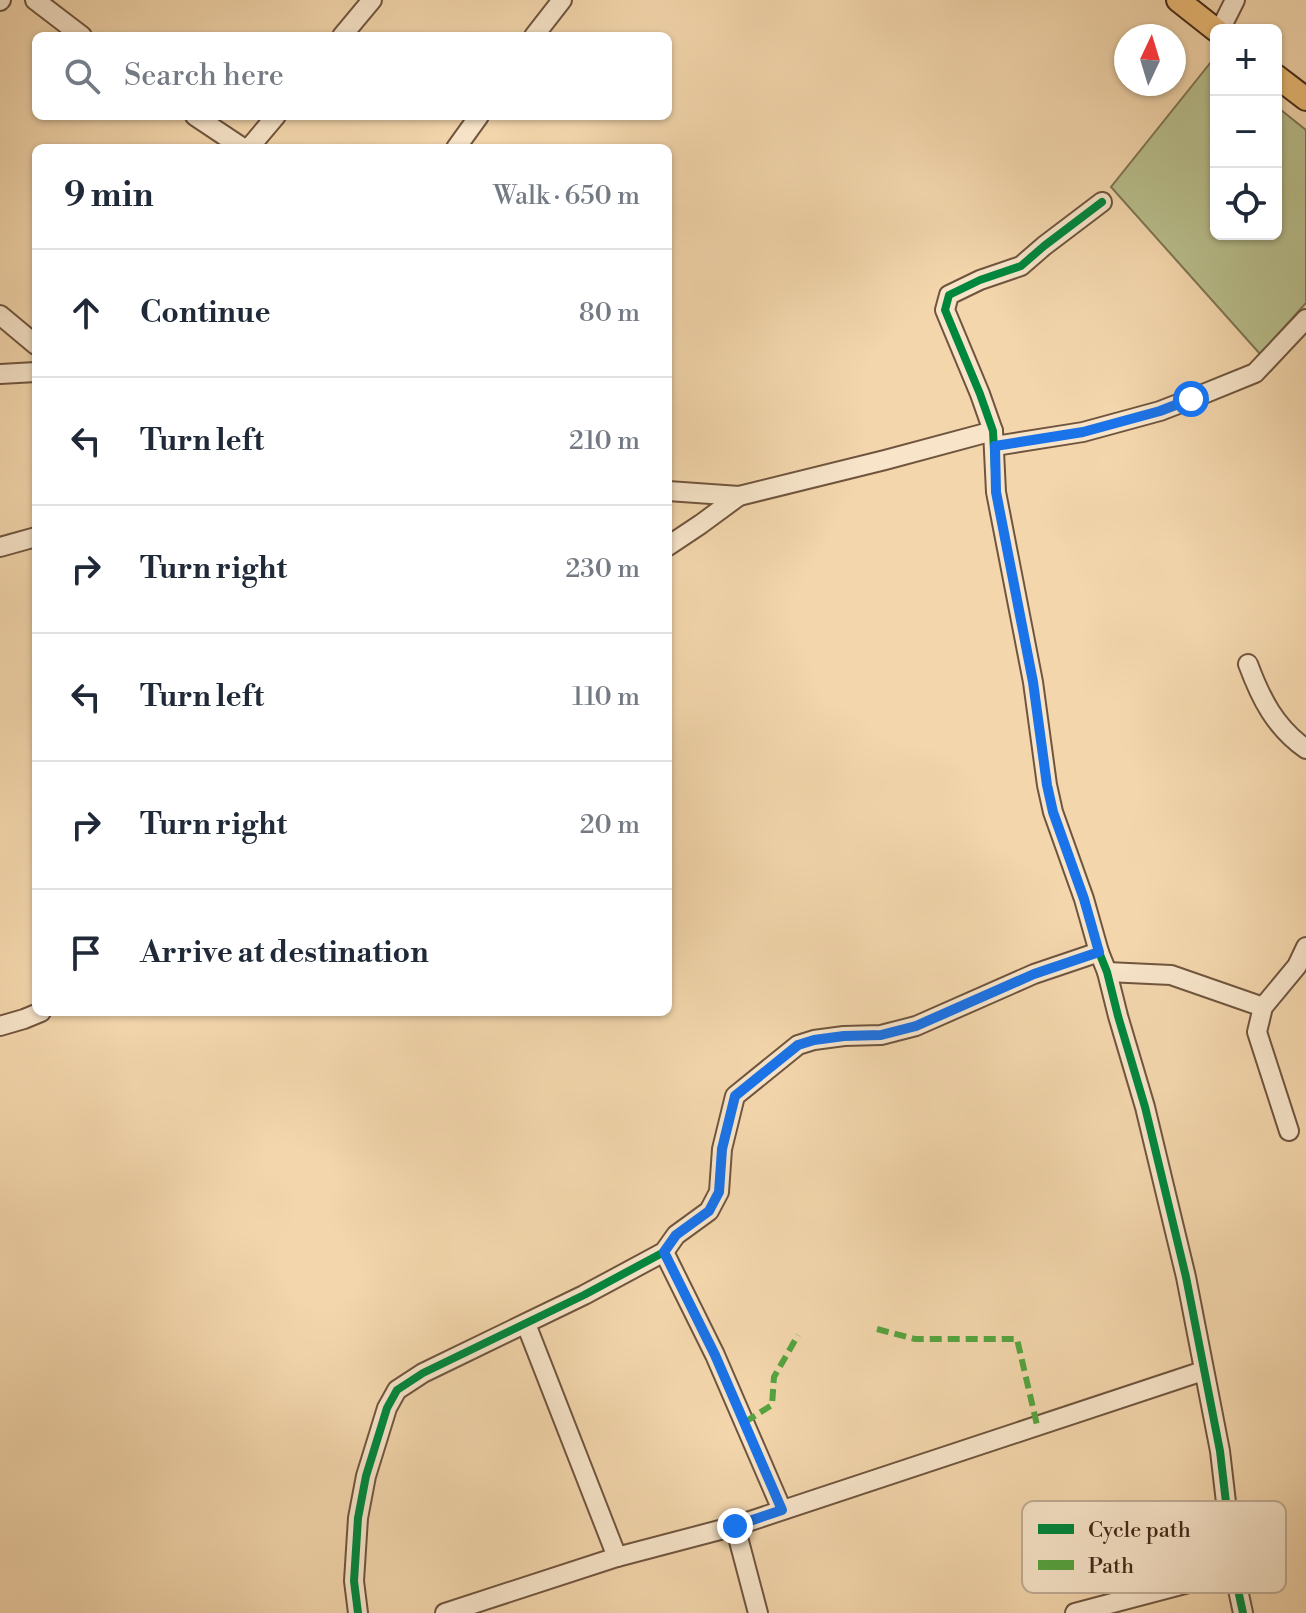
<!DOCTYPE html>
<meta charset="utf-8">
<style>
:root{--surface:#fff;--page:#f6f6f7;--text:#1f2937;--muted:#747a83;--line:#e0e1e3}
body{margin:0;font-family:"Libre Bodoni",serif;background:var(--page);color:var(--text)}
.controls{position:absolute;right:24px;top:24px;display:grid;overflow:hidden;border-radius:12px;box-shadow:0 2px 6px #0004}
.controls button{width:72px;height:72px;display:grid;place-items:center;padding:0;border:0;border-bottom:2px solid var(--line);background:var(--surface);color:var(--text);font:40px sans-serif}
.compass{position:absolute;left:1114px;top:24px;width:72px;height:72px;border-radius:50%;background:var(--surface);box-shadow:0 2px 6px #0004;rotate:4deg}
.stop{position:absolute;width:24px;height:24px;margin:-18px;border:6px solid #1a73e8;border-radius:50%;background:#fff}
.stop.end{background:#1a73e8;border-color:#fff;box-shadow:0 2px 8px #0008}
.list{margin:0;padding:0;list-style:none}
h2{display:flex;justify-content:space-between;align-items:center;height:104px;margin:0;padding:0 32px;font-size:34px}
h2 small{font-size:26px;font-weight:400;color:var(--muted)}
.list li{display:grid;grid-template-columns:52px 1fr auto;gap:24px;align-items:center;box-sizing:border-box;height:128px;padding:0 32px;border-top:2px solid var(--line)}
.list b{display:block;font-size:30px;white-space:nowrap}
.list em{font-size:26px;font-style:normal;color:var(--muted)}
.icon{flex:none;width:44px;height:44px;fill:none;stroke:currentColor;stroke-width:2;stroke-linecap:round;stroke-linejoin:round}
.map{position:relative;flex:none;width:1306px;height:1613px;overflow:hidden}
.search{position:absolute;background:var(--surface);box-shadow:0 2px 6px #0004;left:32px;top:32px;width:640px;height:88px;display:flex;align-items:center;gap:20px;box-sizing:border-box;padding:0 28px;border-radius:12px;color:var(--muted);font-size:30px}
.panel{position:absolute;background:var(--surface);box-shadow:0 2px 6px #0004;left:32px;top:144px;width:640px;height:872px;border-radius:12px}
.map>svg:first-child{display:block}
</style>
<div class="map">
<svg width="1306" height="1613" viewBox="0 0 1306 1613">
<rect width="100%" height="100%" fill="#f3d6ac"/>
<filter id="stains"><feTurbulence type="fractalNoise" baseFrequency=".0025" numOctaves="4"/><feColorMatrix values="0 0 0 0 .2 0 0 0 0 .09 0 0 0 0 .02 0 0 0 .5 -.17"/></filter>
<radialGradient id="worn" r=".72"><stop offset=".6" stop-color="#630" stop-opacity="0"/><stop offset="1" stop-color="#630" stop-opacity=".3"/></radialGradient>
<path fill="#b8be8c" stroke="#7e7453" stroke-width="2" d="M 1215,57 L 1216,59 L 1216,234 L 1276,234 L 1276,106 L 1306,130 L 1306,303 L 1260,354 L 1111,187 Z"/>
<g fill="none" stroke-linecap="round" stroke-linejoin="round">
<g stroke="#70553e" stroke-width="22">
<g id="minor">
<path d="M 35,0 L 82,36"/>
<path d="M 0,1 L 1,0"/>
<path d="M 1220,30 L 1235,0"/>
<path d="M 342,36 L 372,0"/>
<path d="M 534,36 L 562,0"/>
<path d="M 195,116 L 243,148"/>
<path d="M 249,148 L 276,116"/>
<path d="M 456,148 L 479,116"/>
<path d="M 1102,202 L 1044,246 L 1021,266 L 980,280 L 949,295 L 945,310 L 980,394 L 993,431 L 996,492 L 1033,682 L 1047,785 L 1053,812 L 1084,899 L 1099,952 L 1107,972 L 1118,1016 L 1145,1107 L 1186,1277 L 1220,1451 L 1234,1571 L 1243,1613"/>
<path d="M 0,315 L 36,345"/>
<path d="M 0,374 L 36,372"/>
<path d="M 995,446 L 1083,432 L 1160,411 L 1191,399 L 1255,373 L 1306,319"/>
<path d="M 668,491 L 739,496 L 885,460 L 993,431"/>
<path d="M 668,546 L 701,524 L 739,496"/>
<path d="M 0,547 L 36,537"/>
<path d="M 1248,664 C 1261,699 1275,727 1306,749"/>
<path d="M 1107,972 L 1171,975 L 1263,1007"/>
<path d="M 0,1026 L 24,1019 L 41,1012"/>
<path d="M 1289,1131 L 1257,1032 L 1263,1007 L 1297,966 L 1306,947"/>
<path d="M 664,1252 L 715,1355 L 782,1510"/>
<path d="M 526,1324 L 617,1557"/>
<path d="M 735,1526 L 758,1613"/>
<path d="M 358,1613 L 354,1581 L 358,1518 L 366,1476 L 379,1434 L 387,1408 L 397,1390 L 423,1373 L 584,1295 L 664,1252 L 676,1235 L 709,1211 L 719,1192 L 722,1149 L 735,1096 L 798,1045 L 814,1040 L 844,1036 L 881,1035 L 916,1026 L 1034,974 L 1099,952"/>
<path d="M 445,1613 L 617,1557 L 735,1526 L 1203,1371"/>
<path d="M 1075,1613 L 1234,1571"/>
</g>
</g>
<g stroke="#442a1a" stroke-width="26">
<g id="major">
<path d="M 1178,0 L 1216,30"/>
<path d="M 1276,76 L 1306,99"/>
</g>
</g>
<use href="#minor" stroke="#f7e4c9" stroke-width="18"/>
<use href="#major" stroke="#eabb76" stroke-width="22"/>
<g stroke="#55a440" stroke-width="6" stroke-dasharray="12 6" stroke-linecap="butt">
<path d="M 877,1329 L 915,1339 L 1017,1339 L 1037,1425"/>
<path d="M 745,1422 L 772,1405 L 774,1377 L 798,1335"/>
</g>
<g stroke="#f7e4c9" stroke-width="13">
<g id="cycleway">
<path d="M 1102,202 L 1044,246 L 1021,266 L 980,280 L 949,295 L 945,310 L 980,394 L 993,431 L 996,492 L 1033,682 L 1047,785 L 1053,812 L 1084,899 L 1099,952 L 1107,972 L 1118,1016 L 1145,1107 L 1186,1277 L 1220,1451 L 1234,1571 L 1243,1613"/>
<path d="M 358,1613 L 354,1581 L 358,1518 L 366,1476 L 379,1434 L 387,1408 L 397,1390 L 423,1373 L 584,1295 L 664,1252 L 676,1235 L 709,1211 L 719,1192 L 722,1149 L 735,1096 L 798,1045 L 814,1040 L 844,1036 L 881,1035 L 916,1026 L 1034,974 L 1099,952"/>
</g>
</g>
<use href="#cycleway" stroke="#00873e" stroke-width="8"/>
</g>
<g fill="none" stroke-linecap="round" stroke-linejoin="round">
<path stroke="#1a73e8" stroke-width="10" d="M 735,1526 L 782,1510 L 715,1355 L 664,1252 L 676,1235 L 709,1211 L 719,1192 L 722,1149 L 735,1096 L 798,1045 L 814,1040 L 844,1036 L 881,1035 L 916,1026 L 1034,974 L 1099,952 L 1084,899 L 1053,812 L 1047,785 L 1033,682 L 996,492 L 995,446 L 1083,432 L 1160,411 L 1191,399"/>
</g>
<rect x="1022" y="1501" width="264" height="92" rx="12" fill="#f7e4c9" stroke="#c1ac94" stroke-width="2"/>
<rect x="1038" y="1524" width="36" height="10" fill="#00873e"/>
<rect x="1038" y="1560" width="36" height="10" fill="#55a440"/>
<g font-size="22" fill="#442a1a">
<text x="1088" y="1537">Cycle path</text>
<text x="1088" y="1573">Path</text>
</g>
<rect width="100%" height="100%" filter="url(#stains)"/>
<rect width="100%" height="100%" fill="url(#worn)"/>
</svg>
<div class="controls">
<button>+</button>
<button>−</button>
<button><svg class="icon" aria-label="locate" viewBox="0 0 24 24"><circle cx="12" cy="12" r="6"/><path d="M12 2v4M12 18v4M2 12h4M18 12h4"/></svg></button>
</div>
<svg class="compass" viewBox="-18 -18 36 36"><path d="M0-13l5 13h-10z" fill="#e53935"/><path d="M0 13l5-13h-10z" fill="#747a83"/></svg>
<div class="stop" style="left:1191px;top:399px"></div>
<div class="stop end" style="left:735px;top:1526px"></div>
<div class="search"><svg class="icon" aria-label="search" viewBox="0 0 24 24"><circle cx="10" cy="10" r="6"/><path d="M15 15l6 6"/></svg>Search here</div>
<section class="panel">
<h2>9 min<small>Walk · 650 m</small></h2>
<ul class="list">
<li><svg class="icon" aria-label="ahead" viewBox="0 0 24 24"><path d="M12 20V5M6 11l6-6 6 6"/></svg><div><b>Continue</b></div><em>80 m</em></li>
<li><svg class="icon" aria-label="left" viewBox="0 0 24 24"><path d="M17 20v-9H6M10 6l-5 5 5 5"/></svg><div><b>Turn left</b></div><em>210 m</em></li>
<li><svg class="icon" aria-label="right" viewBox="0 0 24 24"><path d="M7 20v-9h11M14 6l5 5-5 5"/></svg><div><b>Turn right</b></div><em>230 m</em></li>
<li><svg class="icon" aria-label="left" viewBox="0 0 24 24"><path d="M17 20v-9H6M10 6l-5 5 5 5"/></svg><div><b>Turn left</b></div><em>110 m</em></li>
<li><svg class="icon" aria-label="right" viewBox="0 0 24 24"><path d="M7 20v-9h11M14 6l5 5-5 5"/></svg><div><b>Turn right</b></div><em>20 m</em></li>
<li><svg class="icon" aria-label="arrive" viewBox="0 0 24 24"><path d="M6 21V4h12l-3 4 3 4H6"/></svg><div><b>Arrive at destination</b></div></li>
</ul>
</section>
</div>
